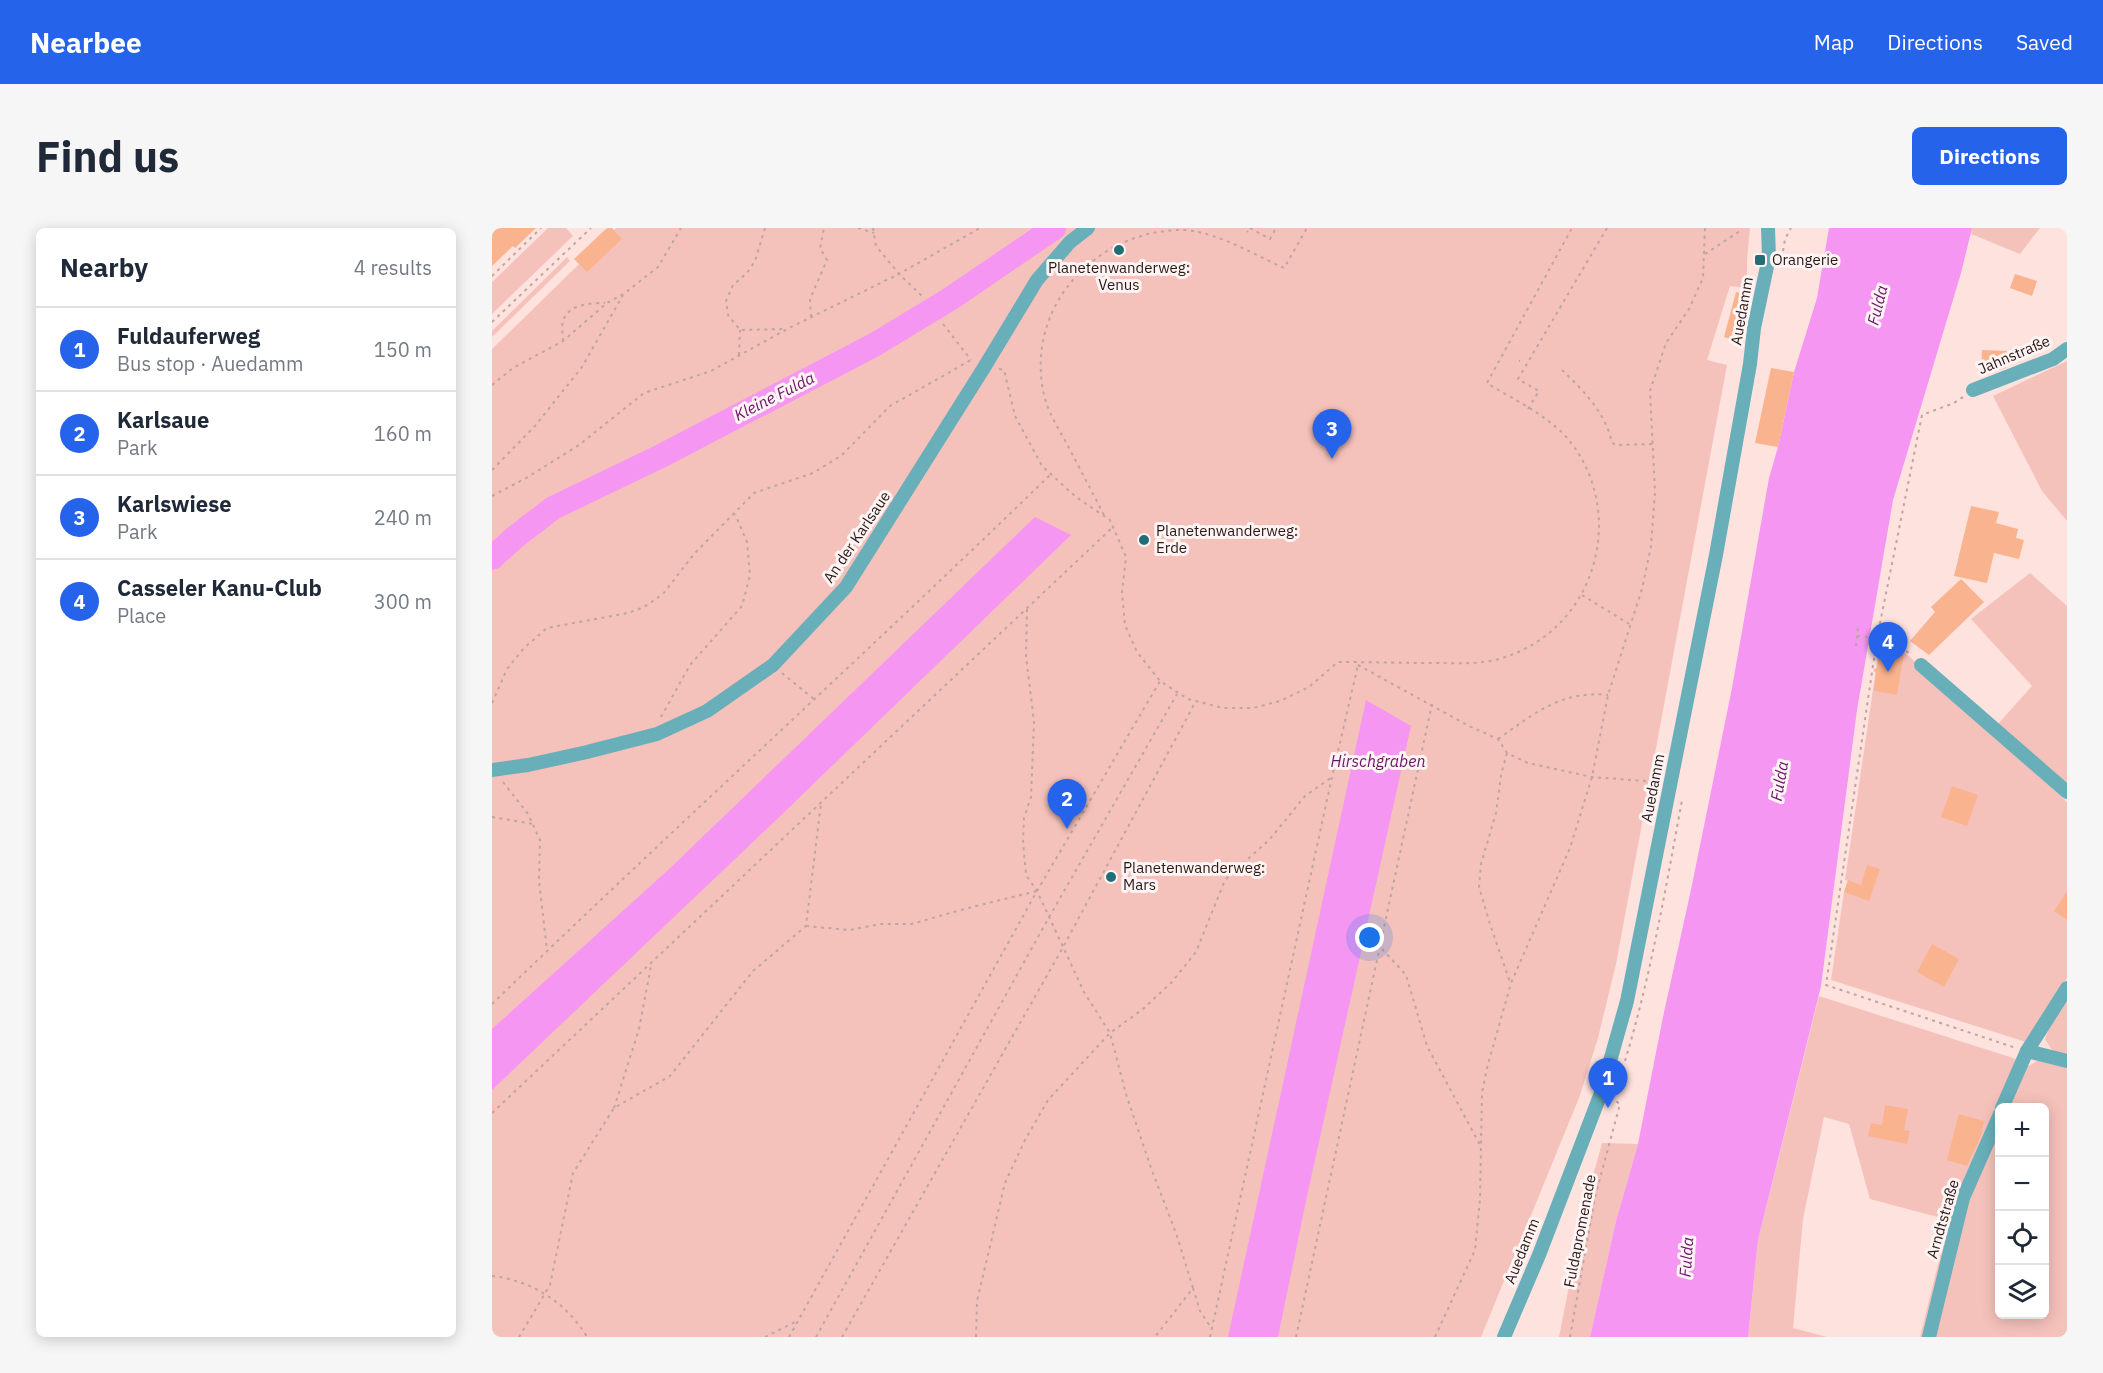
<!DOCTYPE html>
<meta charset="utf-8">
<style>
:root{--surface:#fff;--page:#f6f6f7;--text:#1f2937;--muted:#747a83;--line:#e0e1e3;--accent:#2563eb}
body{margin:0;font-family:"IBM Plex Sans",sans-serif;background:var(--page);color:var(--text)}
.controls{position:absolute;right:18px;bottom:18px;display:grid;overflow:hidden;border-radius:9px;box-shadow:0 3px 15px #0003}
.controls button{width:54px;height:54px;display:grid;place-items:center;padding:0;border:0;border-bottom:2px solid var(--line);background:var(--surface);color:var(--text);font:30px sans-serif}
.you{position:absolute;left:878px;top:710px;width:21px;height:21px;margin:-15px;border:4px solid #fff;border-radius:50%;background:#1a73e8;box-shadow:0 0 0 9px #1a73e833}
.badge{display:grid;place-items:center;width:39px;height:39px;border-radius:50%;background:var(--accent);color:#fff;font-size:20px;font-weight:700}
.pin{position:absolute;translate:-50% -50px;filter:drop-shadow(0 2px 3px #0008)}
.pin::after{content:'';position:absolute;top:32px;width:21px;height:18px;background:inherit;clip-path:polygon(0 0,100% 0,50% 100%)}
.list{margin:0;padding:0;list-style:none}
h2{display:flex;justify-content:space-between;align-items:center;height:78px;margin:0;padding:0 24px;font-size:26px}
h2 small{font-size:20px;font-weight:400;color:var(--muted)}
.list li{display:grid;grid-template-columns:39px 1fr auto;gap:18px;align-items:center;box-sizing:border-box;height:84px;padding:0 24px;border-top:2px solid var(--line)}
.list b{display:block;font-size:22px;white-space:nowrap}
.list p{margin:0;font-size:20px;white-space:nowrap;color:var(--muted)}
.list em{font-size:20px;font-style:normal;color:var(--muted)}
.icon{flex:none;width:33px;height:33px;fill:none;stroke:currentColor;stroke-width:2;stroke-linecap:round;stroke-linejoin:round}
.map{position:relative;flex:none;width:1575px;height:1109px;overflow:hidden;border-radius:9px}
header{display:flex;align-items:center;gap:36px;box-sizing:border-box;height:84px;padding:0 30px;background:var(--accent);color:#fff}
header strong{font-size:28px}
nav{display:flex;gap:33px;margin-inline-start:auto;font-size:21px}
.intro{display:flex;align-items:center;justify-content:space-between;box-sizing:border-box;height:144px;padding:0 36px}
h1{margin:0;font-size:42px}
.button{padding:15px 27px;border-radius:9px;background:var(--accent);color:#fff;font-size:21px;font-weight:700}
main{display:flex;gap:36px;padding:0 36px}
aside{flex:1;background:var(--surface);border-radius:9px;box-shadow:0 3px 15px #0003}
.map>svg:first-child{display:block}
</style>
<header>
<strong>Nearbee</strong>
<nav><a>Map</a><a>Directions</a><a>Saved</a></nav>
</header>
<div class="intro"><h1>Find us</h1><a class="button">Directions</a></div>
<main>
<aside>
<h2>Nearby<small>4 results</small></h2>
<ul class="list">
<li><span class="badge">1</span><div><b>Fuldauferweg</b><p>Bus stop · Auedamm</p></div><em>150 m</em></li>
<li><span class="badge">2</span><div><b>Karlsaue</b><p>Park</p></div><em>160 m</em></li>
<li><span class="badge">3</span><div><b>Karlswiese</b><p>Park</p></div><em>240 m</em></li>
<li><span class="badge">4</span><div><b>Casseler Kanu-Club</b><p>Place</p></div><em>300 m</em></li>
</ul>
</aside>
<div class="map">
<svg width="1575" height="1109" viewBox="0 0 1575 1109">
<rect width="100%" height="100%" fill="#fee2de"/>
<g fill="#f5c2bb" fill-rule="evenodd">
<path d="M 56,0 L 74,0 L 81,8 L 0,86 L 0,54 Z"/>
<path d="M 124,0 L 1258,0 L 1255,32 L 1255,60 L 1238,58 L 1215,132 L 1235,137 L 1124,736 L 1106,810 L 1087,870 L 989,1109 L 0,1109 L 0,121 Z"/>
<path d="M 1480,0 L 1548,0 L 1528,26 L 1479,6 Z"/>
<path d="M 75,29 L 78,33 L 0,109 L 0,103 Z"/>
<path d="M 1575,133 L 1575,293 L 1550,263 L 1501,168 Z"/>
<path d="M 1538,345 L 1575,378 L 1575,555 L 1506,496 L 1540,458 L 1479,391 Z"/>
<path d="M 1388,414 L 1408,420 L 1575,574 L 1575,750 L 1534,814 L 1339,752 L 1352,664 L 1356,653 L 1353,652 Z"/>
<path d="M 1327,768 L 1521,830 L 1537,838 L 1548,831 L 1575,838 L 1575,1109 L 1428,1109 L 1457,992 L 1378,971 L 1357,896 L 1332,889 L 1311,991 L 1301,1100 L 1335,1109 L 1256,1109 L 1266,1012 ZM 1508,880 L 1552,880 L 1552,1086 L 1508,1086 Z"/>
<path d="M 1575,771 L 1575,828 L 1560,822 L 1553,811 L 1560,793 Z"/>
<path d="M 1110,915 L 1146,916 L 1124,993 L 1098,1109 L 1067,1109 L 1094,973 Z"/>
</g>
<g fill="#f596f2">
<path d="M 1337,0 L 1480,0 L 1469,45 L 1401,272 L 1365,482 L 1329,758 L 1266,1012 L 1256,1109 L 1098,1109 L 1124,993 L 1146,916 L 1171,789 L 1200,657 L 1240,460 L 1277,250 L 1286,219 L 1302,144 L 1325,70 Z"/>
<path d="M 543,289 L 579,307 L 281,595 L 0,862 L 0,801 L 175,643 Z"/>
<path d="M 874,472 L 919,498 L 815,968 L 786,1109 L 736,1109 Z"/>
</g>
<g fill="none" stroke-linecap="round" stroke-linejoin="round">
<path stroke="#f596f2" stroke-width="24" d="M 0,330 L 22,310 L 61,280 L 169,228 L 382,117 L 458,71 L 562,0"/>
</g>
<g fill="#fab38f">
<path d="M 0,0 L 44,0 L 23,20 L 21,18 L 0,38 Z"/>
<path d="M 115,0 L 120,0 L 130,11 L 95,44 L 82,31 Z"/>
<path d="M 1523,46 L 1545,53 L 1540,68 L 1518,60 Z"/>
<path d="M 1244,64 L 1259,68 L 1248,114 L 1232,109 Z"/>
<path d="M 1490,122 L 1515,123 L 1514,140 L 1507,142 L 1489,141 Z"/>
<path d="M 1279,140 L 1302,144 L 1286,219 L 1263,215 Z"/>
<path d="M 1479,278 L 1507,284 L 1504,295 L 1526,301 L 1524,310 L 1532,312 L 1527,331 L 1502,325 L 1495,355 L 1462,348 Z"/>
<path d="M 1469,351 L 1492,374 L 1437,427 L 1418,413 L 1443,384 L 1439,379 Z"/>
<path d="M 1388,422 L 1412,425 L 1405,467 L 1382,463 L 1384,445 L 1381,442 L 1385,440 Z"/>
<path d="M 1460,558 L 1486,567 L 1475,598 L 1449,589 Z"/>
<path d="M 1375,637 L 1388,641 L 1377,673 L 1352,664 L 1356,652 L 1369,657 Z"/>
<path d="M 1575,663 L 1575,692 L 1562,683 Z"/>
<path d="M 1440,716 L 1467,731 L 1452,759 L 1425,744 Z"/>
<path d="M 1393,877 L 1416,881 L 1412,902 L 1418,903 L 1415,916 L 1376,908 L 1379,895 L 1390,897 Z"/>
<path d="M 1467,886 L 1492,893 L 1489,908 L 1475,938 L 1455,932 Z"/>
</g>
<g fill="none" stroke-linecap="round" stroke-linejoin="round">
<g stroke="#bda5a1" stroke-width="2" stroke-dasharray="3 4.5" stroke-linecap="butt">
<path d="M 273,0 L 263,33 L 255,45 L 241,57 L 234,73 L 236,87 L 248,102 L 294,101"/>
<path d="M 366,0 L 382,5"/>
<path d="M 381,0 L 384,18 L 407,46 L 430,68"/>
<path d="M 758,0 L 778,11 L 784,0"/>
<path d="M 755,4 L 756,3"/>
<path d="M 1291,23 L 1293,11 L 1299,0"/>
<path d="M 1213,26 L 1248,3"/>
<path d="M 0,48 L 49,0"/>
<path d="M 319,89 L 318,71 L 335,32 L 328,20 L 332,0"/>
<path d="M 0,94 L 99,0"/>
<path d="M 451,96 L 479,132"/>
<path d="M 71,113 C 71,107 69,99 71,93 C 76,76 99,75 113,75"/>
<path d="M 247,127 L 248,102"/>
<path d="M 1027,133 L 1028,133"/>
<path d="M 507,141 L 512,142 L 523,188 L 550,238 L 584,269 L 618,292 L 634,329 L 630,365 L 633,397 L 645,424 L 668,453 L 696,471 L 731,480 L 761,480 L 788,473 L 817,459 L 846,434 C 878,434 910,435 942,435 C 966,435 987,437 1010,430 C 1101,403 1136,291 1080,216 C 1059,188 1023,173 995,155 L 1080,0"/>
<path d="M 1070,142 C 1091,162 1114,185 1120,215 L 1124,217 L 1161,216"/>
<path d="M 0,157 L 21,140 L 71,113 L 115,75 L 133,65 L 166,39 L 189,0"/>
<path d="M 1471,169 L 1462,175 L 1430,187 L 1385,410 L 1334,757 L 1521,819"/>
<path d="M 1036,181 L 1047,163 L 1026,151 L 1115,0"/>
<path d="M 0,242 L 43,198 L 90,139 L 131,67"/>
<path d="M 0,268 L 36,249 L 87,217 L 152,165 L 219,143 L 297,100 L 407,46 L 488,0"/>
<path d="M 612,287 C 600,264 588,241 576,218 C 565,198 553,180 550,156 C 538,72 609,0 694,2 C 729,6 761,26 792,40 L 815,0"/>
<path d="M 1090,367 L 1139,397"/>
<path d="M 535,381 L 534,428 L 542,494 L 539,569 L 532,590 L 531,613 L 534,647 L 545,663 L 592,764 L 618,805 L 634,866 L 659,940 L 684,1005 L 701,1060 L 663,1109"/>
<path d="M 1365,408 C 1389,410 1402,411 1420,428"/>
<path d="M 1364,418 L 1366,398"/>
<path d="M 866,437 L 977,498 L 1006,511 L 1015,525 L 1036,535 L 1100,549 L 1166,554"/>
<path d="M 290,445 L 323,472"/>
<path d="M 0,475 L 15,441 L 32,420 L 55,400 L 136,385 L 152,379 L 171,366 L 202,326 L 262,265 L 321,245 L 350,227 L 398,178 L 479,132 L 482,133"/>
<path d="M 169,489 L 198,437 L 250,378 L 258,347 L 255,314 L 243,286"/>
<path d="M 1006,511 C 1042,486 1069,462 1116,467"/>
<path d="M 1015,525 L 1009,547 L 1004,585 L 989,636 L 987,659 L 998,696 L 1018,754"/>
<path d="M 11,554 L 36,586 L 48,612 L 47,653 L 55,722"/>
<path d="M 0,589 L 41,596"/>
<path d="M 314,698 L 357,702 L 389,696 L 419,696 L 480,679 L 545,663"/>
<path d="M 890,721 L 914,747 L 935,818 L 988,917"/>
<path d="M 0,776 C 185,597 375,425 559,246"/>
<path d="M 1133,833 C 1159,747 1174,659 1190,572"/>
<path d="M 122,880 L 147,801 L 159,738"/>
<path d="M 0,885 L 621,299"/>
<path d="M 0,1048 C 39,1052 75,1075 95,1109"/>
<path d="M 701,1060 L 708,1083 L 720,1101"/>
<path d="M 27,1109 L 58,1057 L 81,945 L 122,880 L 178,848 L 261,743 L 314,698 L 329,575"/>
<path d="M 273,1109 L 305,1093"/>
<path d="M 297,1109 L 545,663 L 668,453"/>
<path d="M 324,1109 L 556,691 L 685,466"/>
<path d="M 350,1109 L 570,721 L 704,473"/>
<path d="M 484,1109 L 485,1073 L 513,955 L 533,912 L 556,872 L 618,805 L 651,781 L 679,755 L 704,724 L 733,652 L 778,611 L 813,568 L 840,549"/>
<path d="M 718,1109 L 840,549 L 866,437"/>
<path d="M 804,1109 L 940,476"/>
<path d="M 943,1109 L 983,1022 L 988,971 L 990,865 L 995,840 L 1019,755 L 1078,620 L 1100,549 L 1116,467 L 1150,361 L 1159,318 L 1163,264 L 1158,163 L 1174,115 L 1197,81 L 1211,50 L 1213,0"/>
<path d="M 1078,1109 L 1103,969 L 1128,876 L 1122,872"/>
</g>
<g stroke="#68afb9" stroke-width="14">
<path d="M 1481,162 L 1561,131 L 1575,121"/>
<path d="M 1429,437 L 1575,564"/>
<path d="M 0,542 L 36,537 L 95,524 L 165,506 L 215,483 L 281,437 L 354,359 L 493,138 L 545,52 L 578,14 L 596,0"/>
<path d="M 1535,823 L 1575,833"/>
<path d="M 1510,880 L 1535,823 L 1575,760"/>
<path d="M 1012,1109 L 1047,1027 L 1109,865 L 1135,773 L 1224,327 L 1258,136 L 1262,100 L 1277,29 L 1276,0"/>
<path d="M 1437,1109 L 1471,970 L 1508,886"/>
</g>
</g>
<g fill="#236d77" stroke="#fef4f3" stroke-width="2">
<circle cx="627" cy="22" r="6"/>
<rect x="1262" y="26" width="12" height="12" rx="3"/>
<circle cx="652" cy="312" r="6"/>
<circle cx="619" cy="649" r="6"/>
</g>
<g text-anchor="middle" stroke-width="6" stroke-linejoin="round" paint-order="stroke">
<g font-size="15" fill="#281916" stroke="#fef4f3" text-anchor="start">
<text x="1280" y="37">Orangerie</text>
<text x="627" y="45" text-anchor="middle">Planetenwanderweg:<tspan x="627" dy="17">Venus</tspan></text>
<text x="664" y="308">Planetenwanderweg:<tspan x="664" dy="17">Erde</tspan></text>
<text x="631" y="645">Planetenwanderweg:<tspan x="631" dy="17">Mars</tspan></text>
</g>
<g font-size="15" fill="#281916" stroke="#fef4f3">
<text transform="translate(1250 83) rotate(-80)" y="5">Auedamm</text>
<text transform="translate(1522 127) rotate(-23)" y="5">Jahnstraße</text>
<text transform="translate(365 309) rotate(-56)" y="5">An der Karlsaue</text>
<text transform="translate(1161 560) rotate(-79)" y="5">Auedamm</text>
<text transform="translate(1451 991) rotate(-74)" y="5">Arndtstraße</text>
<text transform="translate(1088 1003) rotate(-79)" y="5">Fuldapromenade</text>
<text transform="translate(1030 1023) rotate(-68)" y="5">Auedamm</text>
</g>
<g font-size="16" font-style="italic" fill="#69156a" stroke="#fef4f3">
<text transform="translate(1385 77) rotate(-76)" y="6">Fulda</text>
<text transform="translate(282 168) rotate(-27)" y="6">Kleine Fulda</text>
<text x="886" y="539">Hirschgraben</text>
<text transform="translate(1287 553) rotate(-80)" y="6">Fulda</text>
<text transform="translate(1194 1029) rotate(-86)" y="6">Fulda</text>
</g>
</g>
</svg>
<div class="controls">
<button>+</button>
<button>−</button>
<button><svg class="icon" aria-label="locate" viewBox="0 0 24 24"><circle cx="12" cy="12" r="6"/><path d="M12 2v4M12 18v4M2 12h4M18 12h4"/></svg></button>
<button><svg class="icon" aria-label="layers" viewBox="0 0 24 24"><path d="M12 4l9 5-9 5-9-5zM3 14l9 5 9-5"/></svg></button>
</div>
<div class="you"></div>
<div class="pin badge" style="left:1116px;top:880px">1</div>
<div class="pin badge" style="left:575px;top:601px">2</div>
<div class="pin badge" style="left:840px;top:231px">3</div>
<div class="pin badge" style="left:1396px;top:444px">4</div>
</div>
</main>
